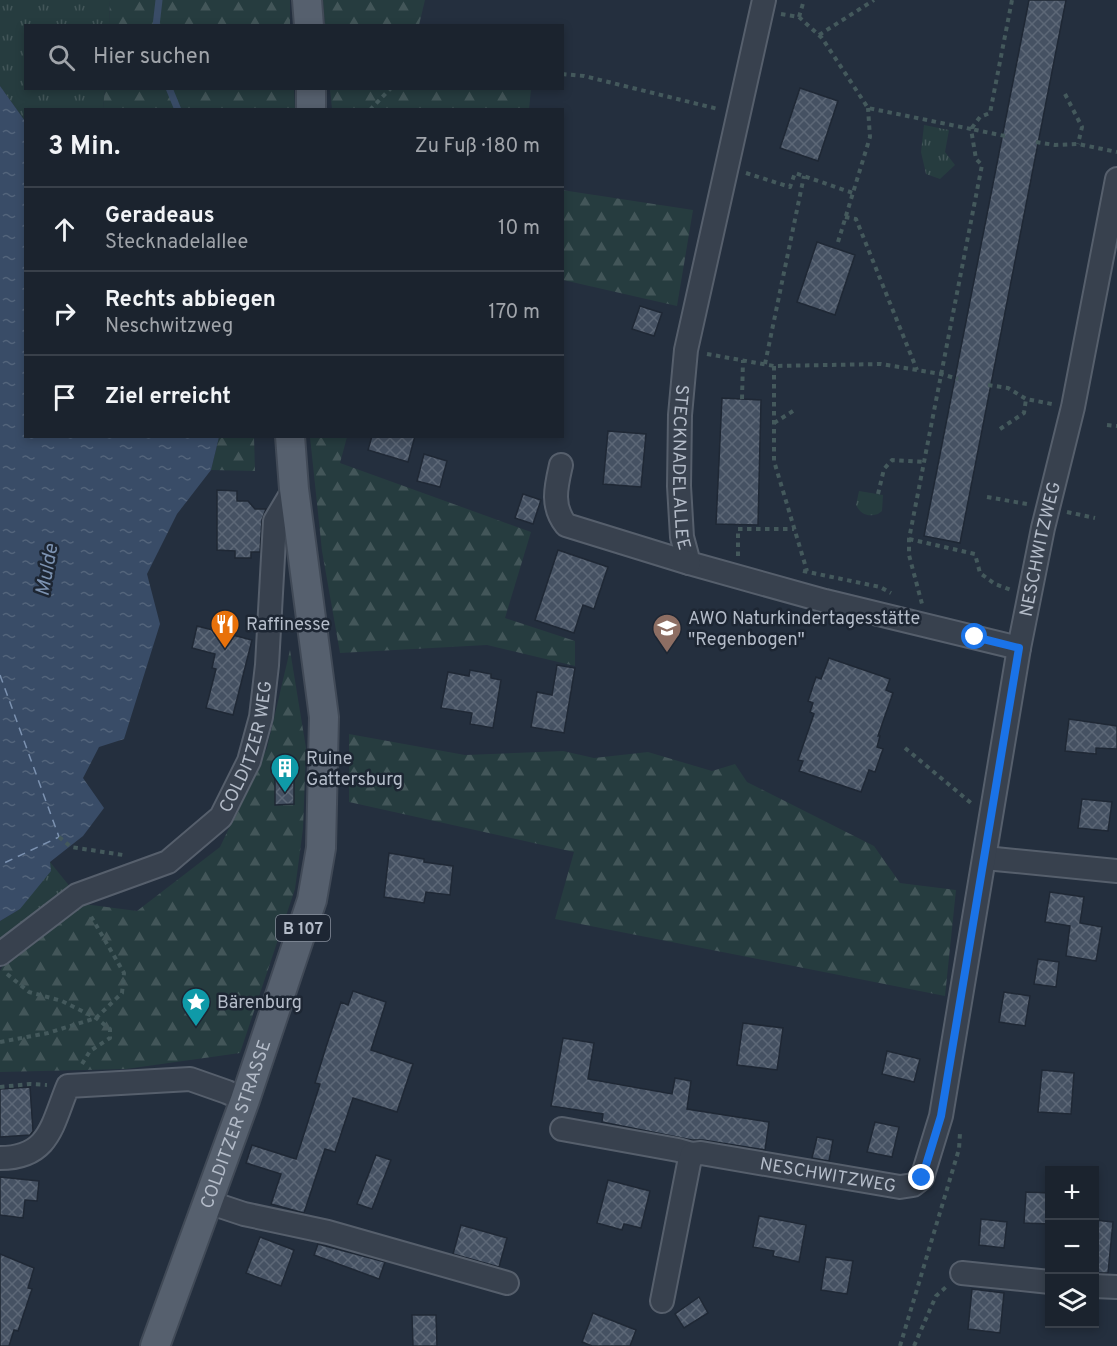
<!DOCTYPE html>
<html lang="de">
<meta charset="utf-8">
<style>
:root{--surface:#1b232e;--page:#242b36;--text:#f1f3f6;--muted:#a0a4aa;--line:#39404a}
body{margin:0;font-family:Overpass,sans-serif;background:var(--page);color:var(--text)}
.controls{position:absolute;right:18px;bottom:18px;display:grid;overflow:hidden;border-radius:0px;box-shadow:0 3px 9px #0003}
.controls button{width:54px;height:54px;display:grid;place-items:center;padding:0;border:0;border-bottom:2px solid var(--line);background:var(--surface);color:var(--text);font:30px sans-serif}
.stop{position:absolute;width:18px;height:18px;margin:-14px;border:4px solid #1a73e8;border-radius:50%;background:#fff}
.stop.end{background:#1a73e8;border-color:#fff;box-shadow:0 2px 6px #0008}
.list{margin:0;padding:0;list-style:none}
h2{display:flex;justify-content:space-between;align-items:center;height:78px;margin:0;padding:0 24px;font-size:26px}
h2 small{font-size:20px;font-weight:400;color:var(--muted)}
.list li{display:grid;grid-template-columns:39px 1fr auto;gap:18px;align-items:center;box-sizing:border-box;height:84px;padding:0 24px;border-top:2px solid var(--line)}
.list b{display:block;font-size:22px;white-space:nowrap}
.list p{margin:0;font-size:20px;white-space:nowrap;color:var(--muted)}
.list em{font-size:20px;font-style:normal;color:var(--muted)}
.icon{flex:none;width:33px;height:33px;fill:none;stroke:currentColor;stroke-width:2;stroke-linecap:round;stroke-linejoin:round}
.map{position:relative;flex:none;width:1117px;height:1346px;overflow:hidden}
.search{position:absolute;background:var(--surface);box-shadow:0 3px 9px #0003;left:24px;top:24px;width:540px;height:66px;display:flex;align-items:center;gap:15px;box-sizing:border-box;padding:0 21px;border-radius:0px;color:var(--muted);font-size:22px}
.panel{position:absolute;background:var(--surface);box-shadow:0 3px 9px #0003;left:24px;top:108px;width:540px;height:330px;border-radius:0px}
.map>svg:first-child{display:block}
</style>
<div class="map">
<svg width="1117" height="1346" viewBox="0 0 1117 1346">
<defs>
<pattern id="grass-tufts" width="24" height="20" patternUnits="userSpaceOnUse" patternTransform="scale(1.5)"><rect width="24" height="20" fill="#263c3f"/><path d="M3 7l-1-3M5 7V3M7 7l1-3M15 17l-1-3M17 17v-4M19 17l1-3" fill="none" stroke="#435659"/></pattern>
<pattern id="forest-firs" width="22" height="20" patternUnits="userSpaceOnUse" patternTransform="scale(1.5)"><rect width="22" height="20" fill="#263c3f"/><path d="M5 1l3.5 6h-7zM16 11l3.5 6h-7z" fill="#435659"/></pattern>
<pattern id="water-ripples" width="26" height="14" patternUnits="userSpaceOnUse" patternTransform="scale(1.5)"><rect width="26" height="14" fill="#394c67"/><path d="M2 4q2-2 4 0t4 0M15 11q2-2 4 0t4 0" fill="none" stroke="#53647b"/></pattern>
<pattern id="building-cross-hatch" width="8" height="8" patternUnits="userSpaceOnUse" patternTransform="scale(1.5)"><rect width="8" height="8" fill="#455162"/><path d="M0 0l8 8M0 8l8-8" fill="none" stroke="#5d6877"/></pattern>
</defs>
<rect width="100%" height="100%" fill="#242f3e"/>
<g fill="url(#grass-tufts)">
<path d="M 0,0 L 110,0 L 109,25 L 26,26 L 26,88 L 105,89 L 103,109 L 26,110 L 25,121 L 0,86 Z"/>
<path d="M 924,125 L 949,130 L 945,152 L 955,165 L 940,179 L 926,174 L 921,152 Z"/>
<path d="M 859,491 L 883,495 L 882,511 L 878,514 C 868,517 861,515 856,505 Z"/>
<path d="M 50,862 L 84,904 L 6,961 L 0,956 L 0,921 L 20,909 Z"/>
</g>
<g fill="url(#forest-firs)">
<path d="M 110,0 L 290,0 L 290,25 L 109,25 Z"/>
<path d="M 323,0 L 425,0 L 419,25 L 325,26 Z"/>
<path d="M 105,88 L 294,89 L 295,109 L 103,109 Z"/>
<path d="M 330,89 L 330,88 L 531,89 L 529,110 L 332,109 Z"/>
<path d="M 562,190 L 693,210 L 677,306 L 563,280 Z"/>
<path d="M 219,437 L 254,437 L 255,471 L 211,470 Z"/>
<path d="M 310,437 L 347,437 L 340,463 L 531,532 L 505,618 L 575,641 L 575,666 L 487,645 L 340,653 L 322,551 Z"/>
<path d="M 290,650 L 306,748 L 303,829 L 295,889 L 240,1053 L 126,1069 L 0,1072 L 0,971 L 6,961 L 84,904 L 137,911 L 220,847 L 267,748 Z"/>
<path d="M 349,734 L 465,755 L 563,751 L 594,758 L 648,752 L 712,771 L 735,764 L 747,782 L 874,846 L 900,883 L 956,890 L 945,996 L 555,919 L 574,852 L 349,802 Z"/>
</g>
<path fill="url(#water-ripples)" d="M 0,86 L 25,121 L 26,436 L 219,437 L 211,470 L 177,514 L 147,574 L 160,624 L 124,739 L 99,747 L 83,778 L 104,808 L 83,836 L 50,862 L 51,871 L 20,909 L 0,921 Z"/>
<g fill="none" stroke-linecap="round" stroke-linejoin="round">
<g stroke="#394c67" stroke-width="7">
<path d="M 156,26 L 159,0"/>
<path d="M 169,88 L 178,110"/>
</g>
<path stroke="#7c92b1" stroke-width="1.5" stroke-dasharray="8 6" stroke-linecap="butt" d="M 0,675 L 59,837 L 0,865"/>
</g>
<g fill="url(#building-cross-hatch)" stroke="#1f2835" stroke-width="1.5">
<path d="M 1029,0 L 1066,0 L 960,543 L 924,536 Z"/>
<path d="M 800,88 L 838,101 L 818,161 L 780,148 Z"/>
<path d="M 817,242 L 855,255 L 835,315 L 797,302 Z"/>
<path d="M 640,306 L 662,313 L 654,336 L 632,329 Z"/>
<path d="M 722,398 L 761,400 L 758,525 L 716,524 Z"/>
<path d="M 608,431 L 646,434 L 641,487 L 603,484 Z"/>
<path d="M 372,436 L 415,436 L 408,462 L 368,450 Z"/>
<path d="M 424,454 L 447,461 L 440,487 L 417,481 Z"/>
<path d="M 217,490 L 237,491 L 237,501 L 248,501 L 255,509 L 266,509 L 262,520 L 260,552 L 251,552 L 251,558 L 235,558 L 235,551 L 217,550 Z"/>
<path d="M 523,494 L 541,500 L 533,524 L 515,518 Z"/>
<path d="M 558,550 L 608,567 L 594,609 L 583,605 L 574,633 L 535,620 Z"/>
<path d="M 197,626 L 252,640 L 233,715 L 206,708 L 216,669 L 212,668 L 215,654 L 192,648 Z"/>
<path d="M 829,658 L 890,679 L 886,690 L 893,693 L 878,736 L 880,736 L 877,747 L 883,749 L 875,772 L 869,770 L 861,792 L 799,771 L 803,761 L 798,760 L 814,714 L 810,712 L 813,703 L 808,701 L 816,677 L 821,679 Z"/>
<path d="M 557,665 L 575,668 L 564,733 L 531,727 L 537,692 L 552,695 Z"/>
<path d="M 470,670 L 491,674 L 491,678 L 501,680 L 493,728 L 470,724 L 472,713 L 441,708 L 448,672 L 469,676 Z"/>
<path d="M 1069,719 L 1117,726 L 1117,749 L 1096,748 L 1096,754 L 1065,751 Z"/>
<path d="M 275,778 L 294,778 L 294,804 L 275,805 Z"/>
<path d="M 1082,799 L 1112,802 L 1108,831 L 1078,828 Z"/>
<path d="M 389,853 L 424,859 L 424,862 L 453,866 L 450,895 L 426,892 L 424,903 L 384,897 Z"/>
<path d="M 1050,892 L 1084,897 L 1080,923 L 1102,927 L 1096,961 L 1066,956 L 1070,926 L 1045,922 Z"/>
<path d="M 1038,959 L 1059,962 L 1056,987 L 1034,984 Z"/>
<path d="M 353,991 L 386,1002 L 371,1050 L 413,1064 L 397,1112 L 353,1098 L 335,1152 L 325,1149 L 304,1213 L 271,1204 L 281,1174 L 246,1163 L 252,1145 L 296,1159 L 320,1084 L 315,1083 L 326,1047 L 341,1002 L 348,1005 Z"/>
<path d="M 1004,992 L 1030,996 L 1025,1026 L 999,1022 Z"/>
<path d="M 743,1023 L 783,1028 L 777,1070 L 737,1065 Z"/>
<path d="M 563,1038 L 594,1043 L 588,1079 L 672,1094 L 675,1078 L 691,1081 L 687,1109 L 769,1122 L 765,1150 L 703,1140 L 692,1140 L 602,1122 L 603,1114 L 551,1106 Z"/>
<path d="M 887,1051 L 920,1059 L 914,1082 L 882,1074 Z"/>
<path d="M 1042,1070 L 1074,1073 L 1071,1114 L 1038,1112 Z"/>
<path d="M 30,1087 L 33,1131 L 30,1135 L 0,1137 L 0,1089 Z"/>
<path d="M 875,1122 L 899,1127 L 892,1157 L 867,1152 Z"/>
<path d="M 817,1137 L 833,1140 L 829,1161 L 812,1158 Z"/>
<path d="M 376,1155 L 391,1160 L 372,1209 L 357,1204 Z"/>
<path d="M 0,1177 L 39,1181 L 37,1201 L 25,1200 L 23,1218 L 0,1215 Z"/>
<path d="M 608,1180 L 650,1191 L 641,1228 L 624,1224 L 622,1230 L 597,1223 Z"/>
<path d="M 1026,1192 L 1050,1193 L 1050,1224 L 1024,1223 Z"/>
<path d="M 759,1216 L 806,1225 L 799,1262 L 773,1256 L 774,1251 L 753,1247 Z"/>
<path d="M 981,1219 L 1007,1222 L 1004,1248 L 979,1245 Z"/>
<path d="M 1095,1220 L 1113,1222 L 1108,1273 L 1095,1273 Z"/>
<path d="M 461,1225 L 507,1238 L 499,1267 L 453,1254 Z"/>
<path d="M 260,1237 L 294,1250 L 281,1286 L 246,1273 Z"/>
<path d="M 318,1244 L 385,1262 L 379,1279 L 314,1255 Z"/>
<path d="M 0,1254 L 34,1268 L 28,1288 L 32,1289 L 18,1331 L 14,1330 L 9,1346 L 0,1346 Z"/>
<path d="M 826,1257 L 853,1261 L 847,1294 L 821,1290 Z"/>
<path d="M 972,1289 L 1004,1293 L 1000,1333 L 968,1329 Z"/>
<path d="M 699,1297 L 708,1313 L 684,1328 L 675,1314 Z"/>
<path d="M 593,1313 L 636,1330 L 630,1346 L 592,1346 L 582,1342 Z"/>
<path d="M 412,1315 L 436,1315 L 437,1346 L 413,1346 Z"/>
</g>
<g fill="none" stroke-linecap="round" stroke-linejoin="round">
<g stroke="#565f6c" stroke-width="26">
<g id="minor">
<path id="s1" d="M 764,0 L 686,350 L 680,415 L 679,486 L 682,537 L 689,563 L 825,601 L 1019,648"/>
<path d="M 561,465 C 556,487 551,506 566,525 L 689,563"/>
<path d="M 985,858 L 1117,871"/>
<path id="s2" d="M 0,954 L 77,895 L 168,862 L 221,817 L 249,761 L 261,717 L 267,665 L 275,521 L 294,489"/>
<path d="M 562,1129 L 678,1150 L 692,1154"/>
<path d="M 0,1158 C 50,1158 52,1124 68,1086 L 190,1079 L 227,1092 L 245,1100"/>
<path d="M 208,1202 L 244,1214 L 328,1232 L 507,1283"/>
<path d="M 962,1273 L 1050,1282"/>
<path d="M 1094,1286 L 1117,1287"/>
<path id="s3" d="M 662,1301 L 689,1163 L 692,1154 L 701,1153 L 900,1187 L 913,1185 L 922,1178 L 941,1116 L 1019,648 L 1043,528 L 1073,407 L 1117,179"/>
</g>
</g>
<g stroke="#414a57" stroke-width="32">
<g id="major">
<path d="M 307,0 L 309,26"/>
<path d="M 311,88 L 311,110"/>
<path id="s4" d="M 155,1346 L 245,1100 L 312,900 L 321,848 L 324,717 L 294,489 L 290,436"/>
</g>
</g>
<g stroke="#44595c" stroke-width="4" stroke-dasharray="4.5 4.5" stroke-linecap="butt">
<path d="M 781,14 L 799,17 L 822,38 L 868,108 L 971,129 L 976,159 L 982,165 L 909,539 L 909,555 L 922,604"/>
<path d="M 799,17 L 804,0"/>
<path d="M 819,35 L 874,0"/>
<path d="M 562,74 L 584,76 L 718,109"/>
<path d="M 1065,94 L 1082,127 L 1078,144"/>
<path d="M 370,110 L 391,88"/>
<path d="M 1005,136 L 971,129 L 980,117 L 990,113 L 1012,0"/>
<path d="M 1036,142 L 1055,145 L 1078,144 L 1117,152"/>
<path d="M 746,173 L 790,187 L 795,173 L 853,193"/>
<path d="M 845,217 L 856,219 L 917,370"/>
<path d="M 838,242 L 870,137 L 868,108"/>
<path d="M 707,354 L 774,366 L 881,364 L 941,374 L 958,379"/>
<path d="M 765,364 L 804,176"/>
<path d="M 774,366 L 774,461 L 807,571"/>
<path d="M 988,385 L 1008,388 L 1026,399 L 1052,404"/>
<path d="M 742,399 L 743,360"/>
<path d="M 774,423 L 793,411"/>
<path d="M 1107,425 L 1117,426"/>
<path d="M 1000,429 L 1024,413 L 1026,399"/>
<path d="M 878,494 L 884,469 L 892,460 L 924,462"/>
<path d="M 987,497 L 1027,504"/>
<path d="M 1067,512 L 1095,518"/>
<path d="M 909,539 L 975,554 L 980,573 L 995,584 L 1011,590"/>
<path d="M 738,556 L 738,529 L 794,529"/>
<path d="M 803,571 L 880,587 L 891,593"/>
<path d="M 905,748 L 971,803"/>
<path d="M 59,837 L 71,847 L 123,855"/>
<path d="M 7,974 L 29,992 L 62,1001 L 96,1018 L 110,1029 L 110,1038 L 90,1051 L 82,1064"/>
<path d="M 0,1042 L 48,1033 L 96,1018 L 122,993 L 124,973 L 89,913"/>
<path d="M 0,1087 L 30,1084 L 47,1085"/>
<path d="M 900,1346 L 959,1149 L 960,1133"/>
<path d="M 914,1346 L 936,1296 L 946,1287"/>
</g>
<use href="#minor" stroke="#38414e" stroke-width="22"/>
<use href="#major" stroke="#56606e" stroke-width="28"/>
</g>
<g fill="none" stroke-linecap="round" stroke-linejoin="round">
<path stroke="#1a73e8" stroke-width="8" d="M 922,1178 L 941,1116 L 1019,648 L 975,637"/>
</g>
<defs>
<g id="restaurant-pin" transform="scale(1.5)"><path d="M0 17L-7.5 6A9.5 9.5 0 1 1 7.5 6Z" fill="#e8710a" stroke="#1d2633"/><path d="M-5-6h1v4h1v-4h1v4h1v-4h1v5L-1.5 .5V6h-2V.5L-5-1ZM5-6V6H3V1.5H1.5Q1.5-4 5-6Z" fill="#fff"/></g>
<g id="school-pin" transform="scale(1.5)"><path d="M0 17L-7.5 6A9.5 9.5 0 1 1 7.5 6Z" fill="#8d6e63" stroke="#1d2633"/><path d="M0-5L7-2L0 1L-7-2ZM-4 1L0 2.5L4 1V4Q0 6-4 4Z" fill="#fff"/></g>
<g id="building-pin" transform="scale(1.5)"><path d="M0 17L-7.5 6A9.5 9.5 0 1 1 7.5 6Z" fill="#0f9aa8" stroke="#1d2633"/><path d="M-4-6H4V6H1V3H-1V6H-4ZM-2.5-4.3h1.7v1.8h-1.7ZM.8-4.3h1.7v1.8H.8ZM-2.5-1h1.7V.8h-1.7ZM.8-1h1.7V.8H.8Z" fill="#fff"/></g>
<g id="sight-pin" transform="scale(1.5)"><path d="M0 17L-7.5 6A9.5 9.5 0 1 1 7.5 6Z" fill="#0f9aa8" stroke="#1d2633"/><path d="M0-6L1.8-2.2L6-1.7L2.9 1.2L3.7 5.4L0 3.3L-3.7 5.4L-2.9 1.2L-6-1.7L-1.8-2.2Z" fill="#fff"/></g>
</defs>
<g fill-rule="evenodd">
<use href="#restaurant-pin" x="225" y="624"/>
<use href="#school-pin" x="667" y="628"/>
<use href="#building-pin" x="285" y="768"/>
<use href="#sight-pin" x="196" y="1002"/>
</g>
<g text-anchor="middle" stroke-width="5" stroke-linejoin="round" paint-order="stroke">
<rect fill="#1d2633" stroke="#878f9c" stroke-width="1.5" x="276" y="915" width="54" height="26" rx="4.5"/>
<g font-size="16" font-weight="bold" fill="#b4bcc9">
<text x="303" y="934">B 107</text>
</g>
<g font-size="18" fill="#b4bcc9" stroke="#1d2633">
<text dy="6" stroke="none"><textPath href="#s1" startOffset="476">STECKNADELALLEE</textPath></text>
<text dy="6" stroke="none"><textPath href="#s3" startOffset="1026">NESCHWITZWEG</textPath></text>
<text dy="6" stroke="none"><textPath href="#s2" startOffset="339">COLDITZER WEG</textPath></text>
<text dy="6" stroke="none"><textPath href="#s4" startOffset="236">COLDITZER STRASSE</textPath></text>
<text dy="6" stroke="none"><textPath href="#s3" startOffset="288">NESCHWITZWEG</textPath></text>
</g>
<g font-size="18" fill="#b4bcc9" stroke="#1d2633" text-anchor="start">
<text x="688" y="624">AWO Naturkindertagesstätte<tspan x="688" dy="21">"Regenbogen"</tspan></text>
<text x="246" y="630">Raffinesse</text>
<text x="306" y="764">Ruine<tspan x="306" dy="21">Gattersburg</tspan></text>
<text x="217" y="1008">Bärenburg</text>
</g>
<g font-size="20" font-style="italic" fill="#7c92b1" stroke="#1d2633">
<text transform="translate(46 570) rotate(-80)" y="7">Mulde</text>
</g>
</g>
</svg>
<div class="controls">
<button>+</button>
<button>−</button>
<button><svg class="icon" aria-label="layers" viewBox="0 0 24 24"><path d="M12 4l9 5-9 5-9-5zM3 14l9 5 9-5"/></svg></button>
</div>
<div class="stop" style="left:975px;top:637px"></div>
<div class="stop end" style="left:922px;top:1178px"></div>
<div class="search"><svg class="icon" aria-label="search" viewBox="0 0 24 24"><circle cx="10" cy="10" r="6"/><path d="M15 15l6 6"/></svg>Hier suchen</div>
<section class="panel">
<h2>3 Min.<small>Zu Fuß · 180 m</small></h2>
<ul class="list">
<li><svg class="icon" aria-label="ahead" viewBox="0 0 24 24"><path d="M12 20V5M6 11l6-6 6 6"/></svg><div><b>Geradeaus</b><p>Stecknadelallee</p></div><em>10 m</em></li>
<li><svg class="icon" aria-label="right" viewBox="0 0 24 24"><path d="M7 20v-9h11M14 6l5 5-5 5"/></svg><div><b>Rechts abbiegen</b><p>Neschwitzweg</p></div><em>170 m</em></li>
<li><svg class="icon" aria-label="arrive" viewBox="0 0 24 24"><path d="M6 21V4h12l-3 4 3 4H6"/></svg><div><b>Ziel erreicht</b></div></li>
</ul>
</section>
</div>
